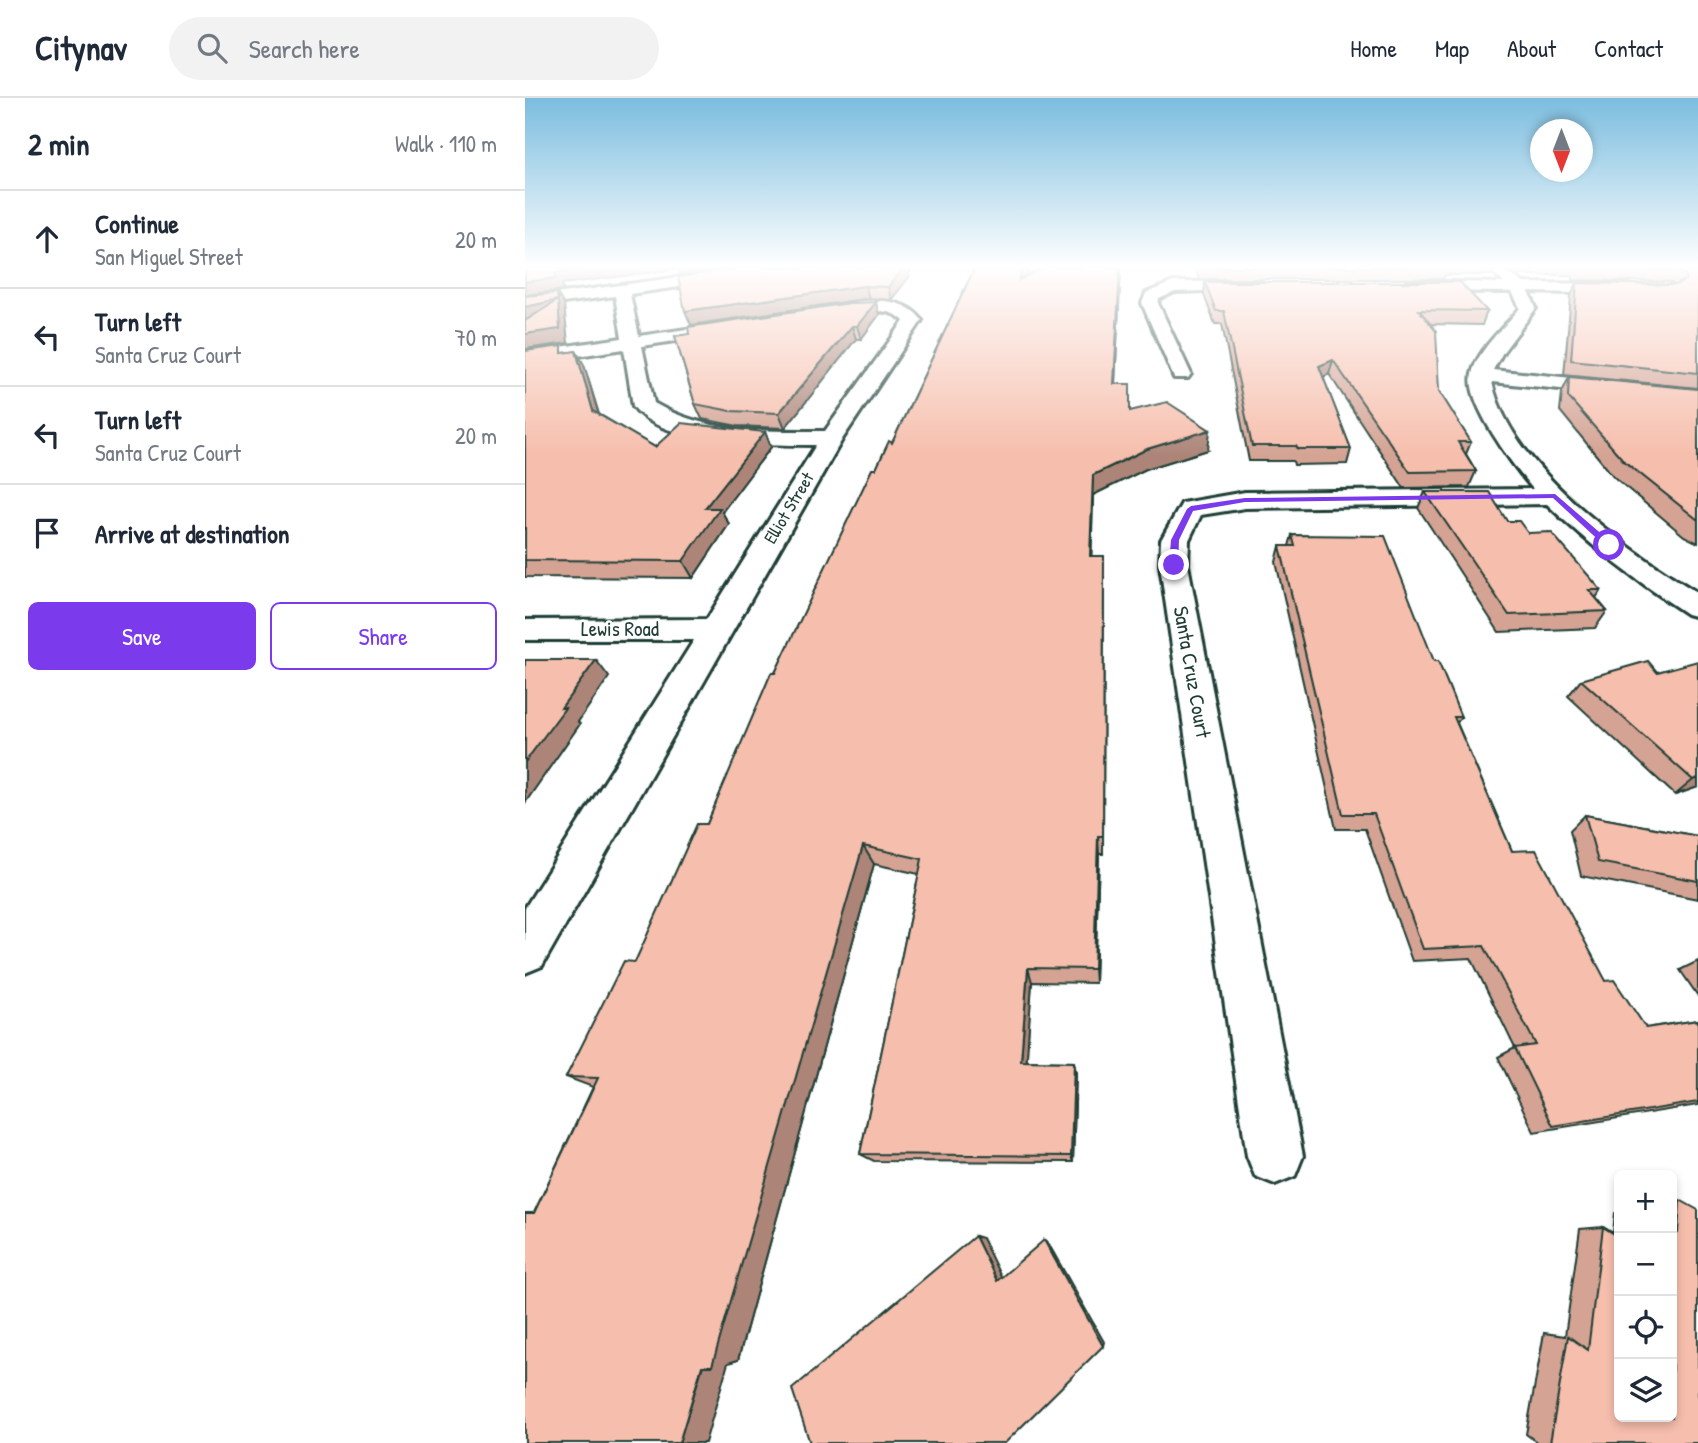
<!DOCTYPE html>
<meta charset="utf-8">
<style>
:root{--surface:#fff;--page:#f2f2f3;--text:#1f2937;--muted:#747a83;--line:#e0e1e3;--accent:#7c3aed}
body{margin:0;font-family:"Patrick Hand",sans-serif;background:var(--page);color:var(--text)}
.controls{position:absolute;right:21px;bottom:21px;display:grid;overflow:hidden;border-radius:10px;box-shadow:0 4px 10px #0003}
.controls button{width:63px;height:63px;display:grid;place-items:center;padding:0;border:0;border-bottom:2px solid var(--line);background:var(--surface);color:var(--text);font:35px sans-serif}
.compass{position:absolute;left:1005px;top:21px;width:63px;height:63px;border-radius:50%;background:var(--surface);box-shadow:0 4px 10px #0003;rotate:180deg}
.stop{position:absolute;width:21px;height:21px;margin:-16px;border:5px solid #7c3aed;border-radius:50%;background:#fff}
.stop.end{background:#7c3aed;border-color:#fff;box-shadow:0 2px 7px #0008}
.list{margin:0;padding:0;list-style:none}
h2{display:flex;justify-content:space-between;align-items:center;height:91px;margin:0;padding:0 28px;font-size:30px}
h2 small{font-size:23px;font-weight:400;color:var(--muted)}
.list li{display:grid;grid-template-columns:46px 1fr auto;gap:21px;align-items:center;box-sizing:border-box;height:98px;padding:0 28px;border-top:2px solid var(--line)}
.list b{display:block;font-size:26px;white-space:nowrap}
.list p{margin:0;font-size:23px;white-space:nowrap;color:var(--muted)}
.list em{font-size:23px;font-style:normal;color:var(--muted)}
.actions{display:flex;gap:14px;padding:21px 28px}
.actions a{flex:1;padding:16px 0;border:2px solid var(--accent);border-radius:10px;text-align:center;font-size:24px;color:var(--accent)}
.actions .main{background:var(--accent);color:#fff}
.icon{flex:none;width:38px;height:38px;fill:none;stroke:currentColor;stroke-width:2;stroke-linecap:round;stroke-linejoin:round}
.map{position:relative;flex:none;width:1173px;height:1345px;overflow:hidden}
header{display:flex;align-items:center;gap:42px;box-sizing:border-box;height:98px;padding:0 35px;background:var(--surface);border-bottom:2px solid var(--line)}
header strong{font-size:33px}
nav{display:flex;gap:38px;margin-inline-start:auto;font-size:24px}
.search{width:490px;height:63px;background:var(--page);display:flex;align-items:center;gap:18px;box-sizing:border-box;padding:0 24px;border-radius:38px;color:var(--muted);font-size:26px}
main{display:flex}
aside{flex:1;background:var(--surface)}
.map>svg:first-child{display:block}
</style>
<header>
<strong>Citynav</strong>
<div class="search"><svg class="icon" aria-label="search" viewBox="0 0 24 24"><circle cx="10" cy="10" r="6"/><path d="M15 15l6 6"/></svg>Search here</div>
<nav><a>Home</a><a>Map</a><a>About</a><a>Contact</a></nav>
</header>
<main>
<aside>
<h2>2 min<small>Walk · 110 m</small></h2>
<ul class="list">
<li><svg class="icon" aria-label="ahead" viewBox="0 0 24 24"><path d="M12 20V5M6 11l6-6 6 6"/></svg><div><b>Continue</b><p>San Miguel Street</p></div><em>20 m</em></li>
<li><svg class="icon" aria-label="left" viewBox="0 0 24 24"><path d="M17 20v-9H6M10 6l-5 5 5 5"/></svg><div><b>Turn left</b><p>Santa Cruz Court</p></div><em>70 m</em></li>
<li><svg class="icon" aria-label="left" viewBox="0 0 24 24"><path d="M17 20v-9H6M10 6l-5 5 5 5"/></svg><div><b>Turn left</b><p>Santa Cruz Court</p></div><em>20 m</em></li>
<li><svg class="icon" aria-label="arrive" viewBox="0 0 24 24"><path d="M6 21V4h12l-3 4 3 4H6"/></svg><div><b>Arrive at destination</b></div></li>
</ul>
<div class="actions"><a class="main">Save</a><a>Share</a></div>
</aside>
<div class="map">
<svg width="1173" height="1345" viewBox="0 0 1173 1345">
<rect width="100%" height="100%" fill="#fff"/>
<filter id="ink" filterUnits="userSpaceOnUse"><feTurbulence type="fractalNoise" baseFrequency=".0143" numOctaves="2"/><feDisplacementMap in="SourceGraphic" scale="14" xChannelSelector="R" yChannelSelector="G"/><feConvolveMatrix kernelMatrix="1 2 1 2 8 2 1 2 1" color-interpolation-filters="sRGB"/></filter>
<g filter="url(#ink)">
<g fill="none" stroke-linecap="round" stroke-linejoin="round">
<g stroke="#1f3d34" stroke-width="6">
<g id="street">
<path d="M 229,169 L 273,169 L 266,173 L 105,196 L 114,238 L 216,223 L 225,228 L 216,233 L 117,248 L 129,305 C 182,336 241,333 300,333 L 379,223 C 354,198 307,231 291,215 L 294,211 C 325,204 374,192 397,222 L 318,340 L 17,868 L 0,875 L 0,810 L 169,542 L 0,542 L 0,522 L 182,521 L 291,347 C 247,347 136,348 108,308 L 99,251 L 0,266 L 0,254 L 97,240 L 90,198 L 0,210 L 0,200 Z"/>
<path d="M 977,170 L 998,185 L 1102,186 L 1110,191 L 1102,196 L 1004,194 L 1011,210 L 978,254 L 968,272 L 1173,293 L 1173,305 L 967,284 C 985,370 1103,452 1173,495 L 1173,519 L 1162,516 C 1112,483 1065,448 1022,406 L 720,410 L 676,417 L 664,442 L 663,467 L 778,1058 L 770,1078 L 750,1086 L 730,1078 L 722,1058 L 635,467 L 636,442 L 657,405 L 720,394 L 1008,391 C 990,370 940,304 947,276 C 953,251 979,230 995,210 L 987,194 L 885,193 L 877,188 L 885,183 L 979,185 L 969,175 Z"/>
<path d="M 731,183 L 737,185 L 739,188 L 737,191 L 650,194 L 634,201 L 633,205 L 666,276 L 663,280 L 649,280 L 617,205 L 621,195 L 648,184 Z"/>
</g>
</g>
<use href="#street" fill="#fff" fill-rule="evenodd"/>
</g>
<g fill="#d4a394" stroke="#1f3d34" stroke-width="2">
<path d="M 219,169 L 384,179 L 366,202 L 344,200 L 166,227 Z"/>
<path d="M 450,169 L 504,169 L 501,178 L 520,169 L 596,169 L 590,286 L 605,313 L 683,352 L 621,371 L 568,397 L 566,458 L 579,479 L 578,756 L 574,756 L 570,885 L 507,884 L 501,963 L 549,964 L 551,975 L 548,1064 L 349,1063 L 335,1056 L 394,776 L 349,766 L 213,1262 L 203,1265 L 9,1115 L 68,989 L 41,979 L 110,864 L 182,726 L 250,575 L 351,371 L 367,345 Z"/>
<path d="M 657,169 L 975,169 L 969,172 L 967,177 L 920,177 L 918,181 L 674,181 L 670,171 L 657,171 Z"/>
<path d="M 981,169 L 1173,169 L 1173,290 L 1039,277 L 1046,198 L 1052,185 L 1149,187 L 1144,184 L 1048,182 L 1048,177 L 991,177 Z"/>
<path d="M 680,184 L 962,213 L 957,227 L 905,226 L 914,293 L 946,344 L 941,356 L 951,373 L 944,389 L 879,390 L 804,276 L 798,279 L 826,351 L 822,366 L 769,367 L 768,363 L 724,363 L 697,226 L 690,226 L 679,197 Z"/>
<path d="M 354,217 L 336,241 L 331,241 L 260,330 L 213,328 L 177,321 L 170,306 L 150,238 Z"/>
<path d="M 0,253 L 41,255 L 51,253 L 59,267 L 74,316 L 130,349 L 240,334 L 246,349 L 197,414 L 204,426 L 168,480 L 0,479 Z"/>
<path d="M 1044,279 L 1173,291 L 1173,445 L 1159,438 L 1089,379 L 1035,313 L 1037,294 Z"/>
<path d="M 900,394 L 1003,435 L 1076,492 L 1071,500 L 1082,513 L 1070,530 L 974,534 L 893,410 Z"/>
<path d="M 767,437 L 909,563 L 936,619 L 932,625 L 987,753 L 1081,883 L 1121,930 L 1173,922 L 1173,1007 L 1009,1034 L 973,959 L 990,950 L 946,860 L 887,863 L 840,731 L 811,731 L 751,464 L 755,448 L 764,448 Z"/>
<path d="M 1132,574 L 1173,689 L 1150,697 L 1043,598 L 1056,582 Z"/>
<path d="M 1060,717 L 1173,738 L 1173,801 L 1056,778 L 1045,732 Z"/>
<path d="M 1173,863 L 1173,898 L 1155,872 Z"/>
<path d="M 1155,1102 L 1173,1345 L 1013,1345 L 1001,1336 L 1019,1235 L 1040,1238 L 1055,1131 L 1078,1129 L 1088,1135 L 1090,1115 L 1094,1115 L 1094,1319 L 1147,1319 L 1147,1103 Z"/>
</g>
<g fill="#ac8578" stroke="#1f3d34" stroke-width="2">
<path d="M 64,169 L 206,169 L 155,176 L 153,171 L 37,186 L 38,192 L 0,197 L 0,184 L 30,174 Z"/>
<path d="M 379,169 L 386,169 L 384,179 L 366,202 L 363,189 Z"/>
<path d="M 498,169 L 504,169 L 495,198 L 494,182 Z"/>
<path d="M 595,169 L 596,169 L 589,304 L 589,286 Z"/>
<path d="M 340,188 L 344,200 L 166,227 L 160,213 Z"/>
<path d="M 32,195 L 39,207 L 43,245 L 0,251 L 0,209 Z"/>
<path d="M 351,204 L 354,217 L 336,241 L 332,228 Z"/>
<path d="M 327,228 L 331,241 L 260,330 L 254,315 Z"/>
<path d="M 51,253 L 59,267 L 77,328 L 68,313 Z"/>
<path d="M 808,262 L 804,276 L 791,283 L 794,268 Z"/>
<path d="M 685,332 L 683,352 L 621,371 L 568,397 L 566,479 L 565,458 L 568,377 L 622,351 Z"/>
<path d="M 240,334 L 246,349 L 197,414 L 204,426 L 168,480 L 158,463 L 180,410 Z"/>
<path d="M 71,562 L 84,579 L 53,624 L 55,626 L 0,705 L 0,664 L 36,610 Z"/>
<path d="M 1173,680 L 1173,689 L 1150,697 L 1168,682 Z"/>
<path d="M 573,738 L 574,756 L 570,885 L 569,871 Z"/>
<path d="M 338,748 L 349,766 L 213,1262 L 203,1265 L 180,1345 L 154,1345 Z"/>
<path d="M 503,870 L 507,884 L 501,974 L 496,963 Z"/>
<path d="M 549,964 L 551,975 L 548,1064 L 546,1058 Z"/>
<path d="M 450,1138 L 457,1140 L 478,1183 L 472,1183 Z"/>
<path d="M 519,1142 L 522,1143 L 579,1244 L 578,1248 Z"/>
</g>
<g fill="#f6beac" stroke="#1f3d34" stroke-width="2">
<path d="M 0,169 L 64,169 L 30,174 L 31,180 L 0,184 Z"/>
<path d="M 219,169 L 379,169 L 363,189 L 340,188 L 160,213 L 153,179 Z"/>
<path d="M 450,169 L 498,169 L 494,182 L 520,169 L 595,169 L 589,286 L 605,286 L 605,313 L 642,304 L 685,332 L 622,351 L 568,377 L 565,458 L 579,458 L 578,738 L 573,738 L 569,871 L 503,870 L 496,963 L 549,964 L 546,1058 L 335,1056 L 397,761 L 338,748 L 187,1268 L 177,1268 L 154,1345 L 0,1345 L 0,1115 L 9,1115 L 73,980 L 41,979 L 99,863 L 110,864 L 172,726 L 182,726 L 246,575 L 250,575 L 347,371 L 351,371 L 364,343 L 367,345 Z"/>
<path d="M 1053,169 L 1173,169 L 1173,275 L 1046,262 L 1052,185 L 1151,187 L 1161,182 L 1161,177 L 1151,172 Z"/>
<path d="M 680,184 L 935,184 L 962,213 L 894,212 L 911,233 L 914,293 L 946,344 L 933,344 L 951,373 L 885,374 L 808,262 L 794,268 L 826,351 L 773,351 L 771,348 L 727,348 L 699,213 L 691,213 Z"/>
<path d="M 32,195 L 33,202 L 0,209 L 0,198 Z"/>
<path d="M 33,202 L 35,231 L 0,236 L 0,223 Z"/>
<path d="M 351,204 L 332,228 L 327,228 L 254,315 L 206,313 L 170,306 L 150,238 L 164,236 L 163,229 L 325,205 Z"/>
<path d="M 37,248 L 37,255 L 51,253 L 68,313 L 130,349 L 156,325 L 240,334 L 180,410 L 195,410 L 158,463 L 0,462 L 0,253 Z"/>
<path d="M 1044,279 L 1173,291 L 1173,422 L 1099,363 L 1043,299 Z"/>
<path d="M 900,394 L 964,394 L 982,423 L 994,423 L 1003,435 L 1026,434 L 1076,492 L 1064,492 L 1082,513 L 984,517 Z"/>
<path d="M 767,437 L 860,438 L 909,563 L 913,563 L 923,587 L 936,619 L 929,619 L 987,753 L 1011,752 L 1081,883 L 1089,882 L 1121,930 L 1173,922 L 1173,1004 L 1028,1028 L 990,950 L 1011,947 L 959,848 L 898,851 L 849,716 L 818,716 L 755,448 L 770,448 Z"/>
<path d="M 0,562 L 71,562 L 36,610 L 40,610 L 0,664 Z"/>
<path d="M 1123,563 L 1132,574 L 1173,563 L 1173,680 L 1168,682 L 1056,582 Z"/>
<path d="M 1060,717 L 1173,738 L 1173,783 L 1073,764 Z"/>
<path d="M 1155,1102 L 1173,1112 L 1173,1345 L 1025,1345 L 1043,1238 L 1063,1252 L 1078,1129 L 1094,1139 L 1094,1319 L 1147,1319 L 1147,1131 L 1153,1135 Z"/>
<path d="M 450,1138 L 472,1183 L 519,1142 L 578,1248 L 480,1345 L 285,1345 L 267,1291 Z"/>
</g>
</g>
<linearGradient id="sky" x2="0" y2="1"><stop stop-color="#7bbddf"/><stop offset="0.47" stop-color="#fff"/><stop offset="1" stop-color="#fff" stop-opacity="0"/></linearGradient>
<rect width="1173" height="358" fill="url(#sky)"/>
<path fill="#7c3aed" d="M 1030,396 L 1087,445 L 1087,449 L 1081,449 L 1028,400 L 720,404 L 668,413 L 654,442 L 653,467 L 649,470 L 644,467 L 646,442 L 662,411 L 666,408 L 720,400 Z"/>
<g text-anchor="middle" stroke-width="5" stroke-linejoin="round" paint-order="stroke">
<g font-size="18" fill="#1f3d34" stroke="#fff">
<text transform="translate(264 410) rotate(-59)" y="6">Elliot Street</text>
</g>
<g font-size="21" fill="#1f3d34" stroke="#fff">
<text x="95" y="538">Lewis Road</text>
<text transform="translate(667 574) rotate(80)" y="7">Santa Cruz Court</text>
</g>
</g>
</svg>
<div class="controls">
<button>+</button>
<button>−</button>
<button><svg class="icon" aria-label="locate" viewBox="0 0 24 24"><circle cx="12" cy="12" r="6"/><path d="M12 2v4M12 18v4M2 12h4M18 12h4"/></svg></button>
<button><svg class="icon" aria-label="layers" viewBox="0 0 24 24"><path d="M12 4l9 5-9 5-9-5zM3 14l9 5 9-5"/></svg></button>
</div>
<svg class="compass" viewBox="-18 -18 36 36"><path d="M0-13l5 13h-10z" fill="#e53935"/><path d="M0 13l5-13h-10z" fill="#747a83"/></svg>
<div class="stop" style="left:1084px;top:447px"></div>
<div class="stop end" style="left:649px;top:467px"></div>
</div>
</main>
